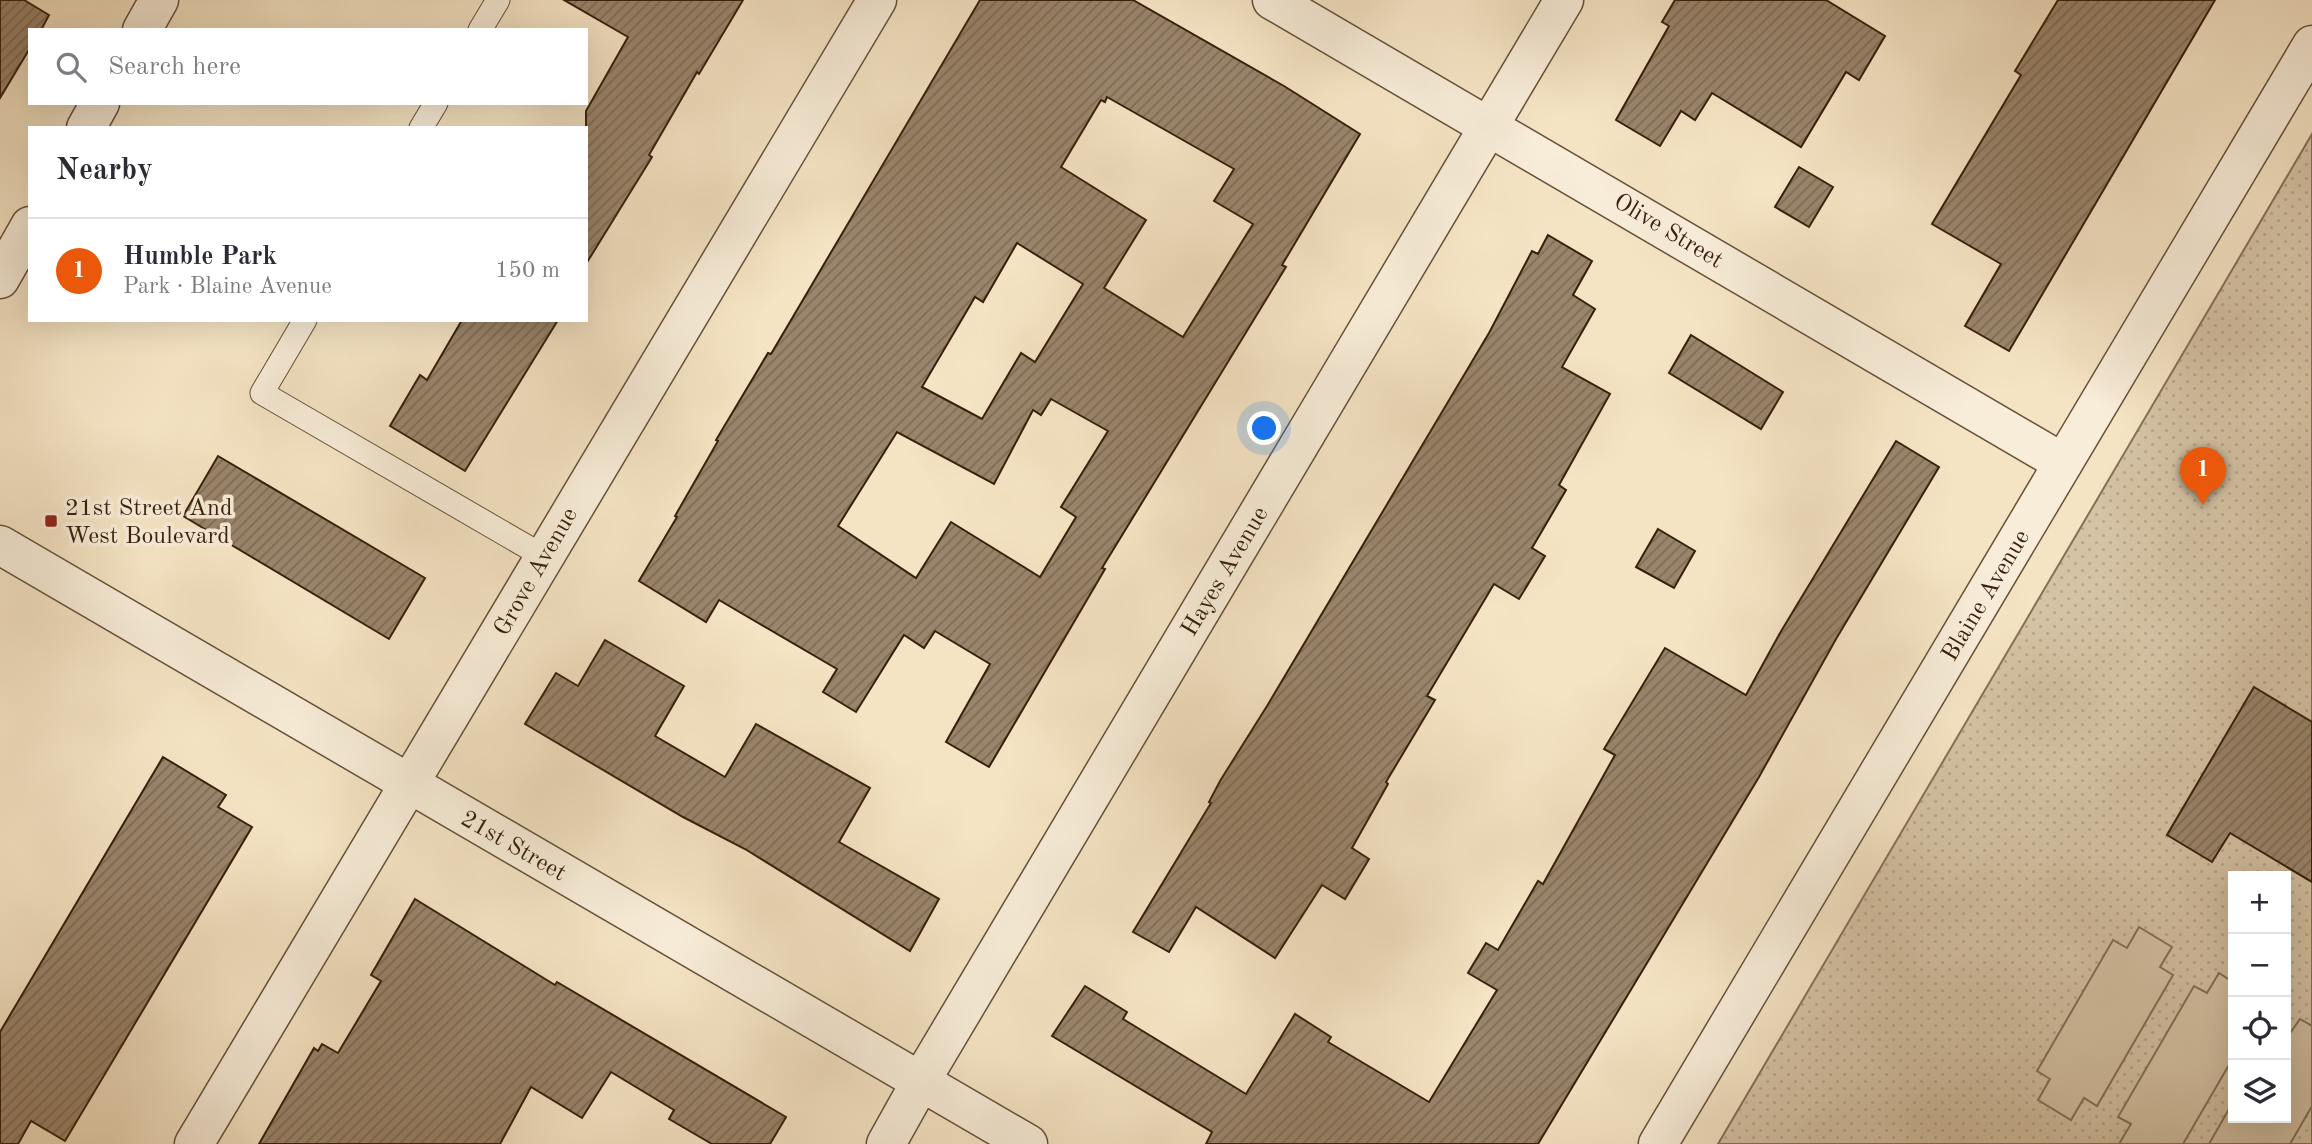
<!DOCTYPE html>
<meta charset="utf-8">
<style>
:root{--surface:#fff;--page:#f7f7f7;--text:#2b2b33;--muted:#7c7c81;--line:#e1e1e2;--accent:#ea580c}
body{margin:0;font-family:"Old Standard TT",serif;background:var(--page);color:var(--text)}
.controls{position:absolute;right:21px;bottom:21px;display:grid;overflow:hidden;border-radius:0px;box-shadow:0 7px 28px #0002}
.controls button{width:63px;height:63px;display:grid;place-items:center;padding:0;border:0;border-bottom:2px solid var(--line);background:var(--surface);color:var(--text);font:35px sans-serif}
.you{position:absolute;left:1265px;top:429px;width:24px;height:24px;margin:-18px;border:5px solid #fff;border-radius:50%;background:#1a73e8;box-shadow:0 0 0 10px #1a73e833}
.badge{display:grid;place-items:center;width:46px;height:46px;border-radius:50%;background:var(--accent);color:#fff;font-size:23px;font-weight:700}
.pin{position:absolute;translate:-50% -58px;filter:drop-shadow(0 2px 4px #0008)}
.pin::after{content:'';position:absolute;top:37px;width:24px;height:21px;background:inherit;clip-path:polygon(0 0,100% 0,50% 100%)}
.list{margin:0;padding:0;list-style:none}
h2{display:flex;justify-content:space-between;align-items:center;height:91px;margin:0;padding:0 28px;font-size:30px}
h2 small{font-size:23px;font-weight:400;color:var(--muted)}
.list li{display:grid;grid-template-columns:46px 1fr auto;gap:21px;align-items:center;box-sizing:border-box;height:105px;padding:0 28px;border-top:2px solid var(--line)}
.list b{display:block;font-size:26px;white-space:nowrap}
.list p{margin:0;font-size:23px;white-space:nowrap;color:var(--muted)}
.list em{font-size:23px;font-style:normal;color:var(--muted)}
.icon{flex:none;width:38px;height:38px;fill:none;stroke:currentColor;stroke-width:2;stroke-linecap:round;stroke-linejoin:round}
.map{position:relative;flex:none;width:2312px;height:1144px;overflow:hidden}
.search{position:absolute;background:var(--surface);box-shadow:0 7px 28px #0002;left:28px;top:28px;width:560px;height:77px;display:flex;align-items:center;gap:18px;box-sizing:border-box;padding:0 24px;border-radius:0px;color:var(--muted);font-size:26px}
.panel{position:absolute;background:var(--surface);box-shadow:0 7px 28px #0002;left:28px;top:126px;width:560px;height:196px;border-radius:0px}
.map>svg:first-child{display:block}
</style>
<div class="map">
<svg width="2312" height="1144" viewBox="0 0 2312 1144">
<defs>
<pattern id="grass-dots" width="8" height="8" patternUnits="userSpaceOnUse" patternTransform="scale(1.75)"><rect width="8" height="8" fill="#d5c3a5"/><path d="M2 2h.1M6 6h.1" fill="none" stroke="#b7a78d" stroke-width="1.8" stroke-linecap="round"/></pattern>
<pattern id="building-hatch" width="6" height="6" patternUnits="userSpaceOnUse" patternTransform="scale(1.75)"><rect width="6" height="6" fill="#9a856c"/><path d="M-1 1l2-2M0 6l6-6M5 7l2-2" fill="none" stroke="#7e6c57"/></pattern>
</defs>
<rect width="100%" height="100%" fill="#f5e4c4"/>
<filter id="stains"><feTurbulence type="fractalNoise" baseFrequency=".00286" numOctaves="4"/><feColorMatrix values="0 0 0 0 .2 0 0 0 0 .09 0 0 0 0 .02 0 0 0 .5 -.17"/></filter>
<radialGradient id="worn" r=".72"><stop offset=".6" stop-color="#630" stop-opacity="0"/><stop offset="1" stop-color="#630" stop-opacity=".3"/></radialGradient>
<path fill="url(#grass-dots)" stroke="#867158" stroke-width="2" fill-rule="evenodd" d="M 2312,134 L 2312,1144 L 1718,1144 ZM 2233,876 L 2286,876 L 2286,1118 L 2233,1118 Z"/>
<g fill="#d5c3a5" stroke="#867158" stroke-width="2">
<path d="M 2139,927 L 2172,947 L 2160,967 L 2173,975 L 2097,1106 L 2084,1098 L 2071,1120 L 2038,1100 L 2050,1079 L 2037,1071 L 2113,940 L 2127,948 Z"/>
<path d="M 2219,973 L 2233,982 L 2233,1058 L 2183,1144 L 2119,1144 L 2131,1124 L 2118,1117 L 2194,986 L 2207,993 Z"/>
<path d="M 2300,1019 L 2312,1026 L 2312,1106 L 2290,1144 L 2209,1144 L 2233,1102 L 2233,1118 L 2286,1118 L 2286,1039 Z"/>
</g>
<g fill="url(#building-hatch)" stroke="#371f0c" stroke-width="2" fill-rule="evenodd">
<path d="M 0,0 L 24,0 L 49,15 L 41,30 L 30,30 L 30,48 L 0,98 Z"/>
<path d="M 564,0 L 743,0 L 699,74 L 697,72 L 649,155 L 652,157 L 586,264 L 586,111 L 628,37 Z"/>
<path d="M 980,0 L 1133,0 L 1284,86 L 1360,134 L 1282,265 L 1286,267 L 1102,568 L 1105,569 L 989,767 L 946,742 L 990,664 L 935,631 L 924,648 L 904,635 L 856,712 L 823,692 L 837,669 L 719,600 L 706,622 L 639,581 L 677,517 L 675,516 L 718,441 L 716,440 L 768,353 L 771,354 ZM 1107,97 L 1234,169 L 1214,201 L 1253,224 L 1183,337 L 1104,288 L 1146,220 L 1061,167 L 1101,100 L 1105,102 ZM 1017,243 L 1083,284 L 1035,362 L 1021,353 L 982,419 L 922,387 L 975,297 L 983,302 ZM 1051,399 L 1108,431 L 1061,507 L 1076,517 L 1040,577 L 951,522 L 916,578 L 838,526 L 897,432 L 994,484 L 1033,410 L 1041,415 Z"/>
<path d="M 1675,0 L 1826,0 L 1885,36 L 1859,80 L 1846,72 L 1801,147 L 1712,93 L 1695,120 L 1681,111 L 1660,146 L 1616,120 L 1669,26 L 1662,22 Z"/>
<path d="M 2058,0 L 2215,0 L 2009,351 L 1965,326 L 2001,264 L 1932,224 L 2021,75 L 2015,71 Z"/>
<path d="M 1799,167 L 1833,187 L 1809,227 L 1775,207 Z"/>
<path d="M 1548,235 L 1592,261 L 1573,295 L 1595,309 L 1562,367 L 1610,394 L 1559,485 L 1566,490 L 1532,548 L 1545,556 L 1519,599 L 1494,584 L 1427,696 L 1435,700 L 1386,782 L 1388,784 L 1352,848 L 1369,859 L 1345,899 L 1322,885 L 1275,958 L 1196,907 L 1169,952 L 1133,932 L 1211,803 L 1209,802 L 1220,781 L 1267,706 L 1489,333 L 1532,251 L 1538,254 Z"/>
<path d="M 462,320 L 558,320 L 465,471 L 390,426 L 420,375 L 427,380 Z"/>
<path d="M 1691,335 L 1783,392 L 1761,429 L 1669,373 Z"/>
<path d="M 1896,441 L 1939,467 L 1836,639 L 1759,777 L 1538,1144 L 1206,1144 L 1212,1132 L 1052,1036 L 1085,986 L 1127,1012 L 1123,1019 L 1246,1094 L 1295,1014 L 1331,1037 L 1328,1042 L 1429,1102 L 1497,990 L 1468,973 L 1486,943 L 1498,950 L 1538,881 L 1543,884 L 1615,755 L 1604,749 L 1665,648 L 1746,695 L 1780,633 Z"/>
<path d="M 218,456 L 425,578 L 389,639 L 183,516 Z"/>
<path d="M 1658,529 L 1695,551 L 1674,588 L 1636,567 Z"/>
<path d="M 605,640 L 684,686 L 655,736 L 725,777 L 756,724 L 870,788 L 839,842 L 939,899 L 910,951 L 745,849 L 683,817 L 525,724 L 556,673 L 578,686 Z"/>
<path d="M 2254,687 L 2312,722 L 2312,882 L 2230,833 L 2212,862 L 2167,835 Z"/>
<path d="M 163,757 L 226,795 L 218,807 L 252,827 L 65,1141 L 31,1121 L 18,1144 L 0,1144 L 0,1032 Z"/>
<path d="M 415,899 L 555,985 L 557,982 L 786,1117 L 770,1144 L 712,1144 L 669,1119 L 674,1110 L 611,1072 L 582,1118 L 531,1087 L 500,1144 L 259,1144 L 314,1048 L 318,1051 L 322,1044 L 338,1053 L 381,981 L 371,975 Z"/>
</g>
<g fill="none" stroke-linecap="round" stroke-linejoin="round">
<g stroke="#66503a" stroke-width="25">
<g id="service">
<path d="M 480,30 L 498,0"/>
<path d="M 421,128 L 436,103"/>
<path d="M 305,320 L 262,393 L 543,556"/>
</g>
</g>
<g stroke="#66503a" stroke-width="41">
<g id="minor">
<path d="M 1272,0 L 2063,463"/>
<path d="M 194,1144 L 877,0"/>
<path d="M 886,1144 L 929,1067 L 1564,0"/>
<path d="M 1658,1144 L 2312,45"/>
</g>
</g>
<g stroke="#66503a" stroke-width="41">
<g id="tertiary">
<path d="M 142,30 L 159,0"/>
<path d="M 86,128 L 100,103"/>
<path d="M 0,279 L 30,226"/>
<path d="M 0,545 L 1028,1144"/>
</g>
</g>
<use href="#service" stroke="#f8edd9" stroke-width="23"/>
<use href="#minor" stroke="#f8edd9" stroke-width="38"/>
<use href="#tertiary" stroke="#f8edd9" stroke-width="38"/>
</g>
<rect fill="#8f2418" stroke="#f8edd9" stroke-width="2.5" x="44" y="514" width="14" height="14" rx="3.5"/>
<g text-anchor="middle" stroke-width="7" stroke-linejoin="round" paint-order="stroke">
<g font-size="24" fill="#371f0c" stroke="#f8edd9">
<text transform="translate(1669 230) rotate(31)" y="8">Olive Street</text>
<text transform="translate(535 571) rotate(-60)" y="8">Grove Avenue</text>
<text transform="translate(1224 571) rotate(-59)" y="8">Hayes Avenue</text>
<text transform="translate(1985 595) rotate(-59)" y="8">Blaine Avenue</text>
<text transform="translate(514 845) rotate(30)" y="8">21st Street</text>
</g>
<g font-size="24" fill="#371f0c" stroke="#f8edd9" text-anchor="start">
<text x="65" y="515">21st Street And<tspan x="65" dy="28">West Boulevard</tspan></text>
</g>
</g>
<rect width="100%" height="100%" filter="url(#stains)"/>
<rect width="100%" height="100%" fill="url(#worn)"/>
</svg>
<div class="controls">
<button>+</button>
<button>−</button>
<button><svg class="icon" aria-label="locate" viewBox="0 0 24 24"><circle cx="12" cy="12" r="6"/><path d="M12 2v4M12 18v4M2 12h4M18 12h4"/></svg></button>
<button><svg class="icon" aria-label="layers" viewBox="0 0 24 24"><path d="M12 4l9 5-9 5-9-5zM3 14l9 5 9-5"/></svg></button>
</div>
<div class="you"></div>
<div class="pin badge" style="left:2203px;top:505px">1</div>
<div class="search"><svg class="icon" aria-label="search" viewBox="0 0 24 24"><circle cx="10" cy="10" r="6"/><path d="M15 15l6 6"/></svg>Search here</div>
<section class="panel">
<h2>Nearby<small></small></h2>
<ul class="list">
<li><span class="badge">1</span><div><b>Humble Park</b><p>Park · Blaine Avenue</p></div><em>150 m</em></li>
</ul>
</section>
</div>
